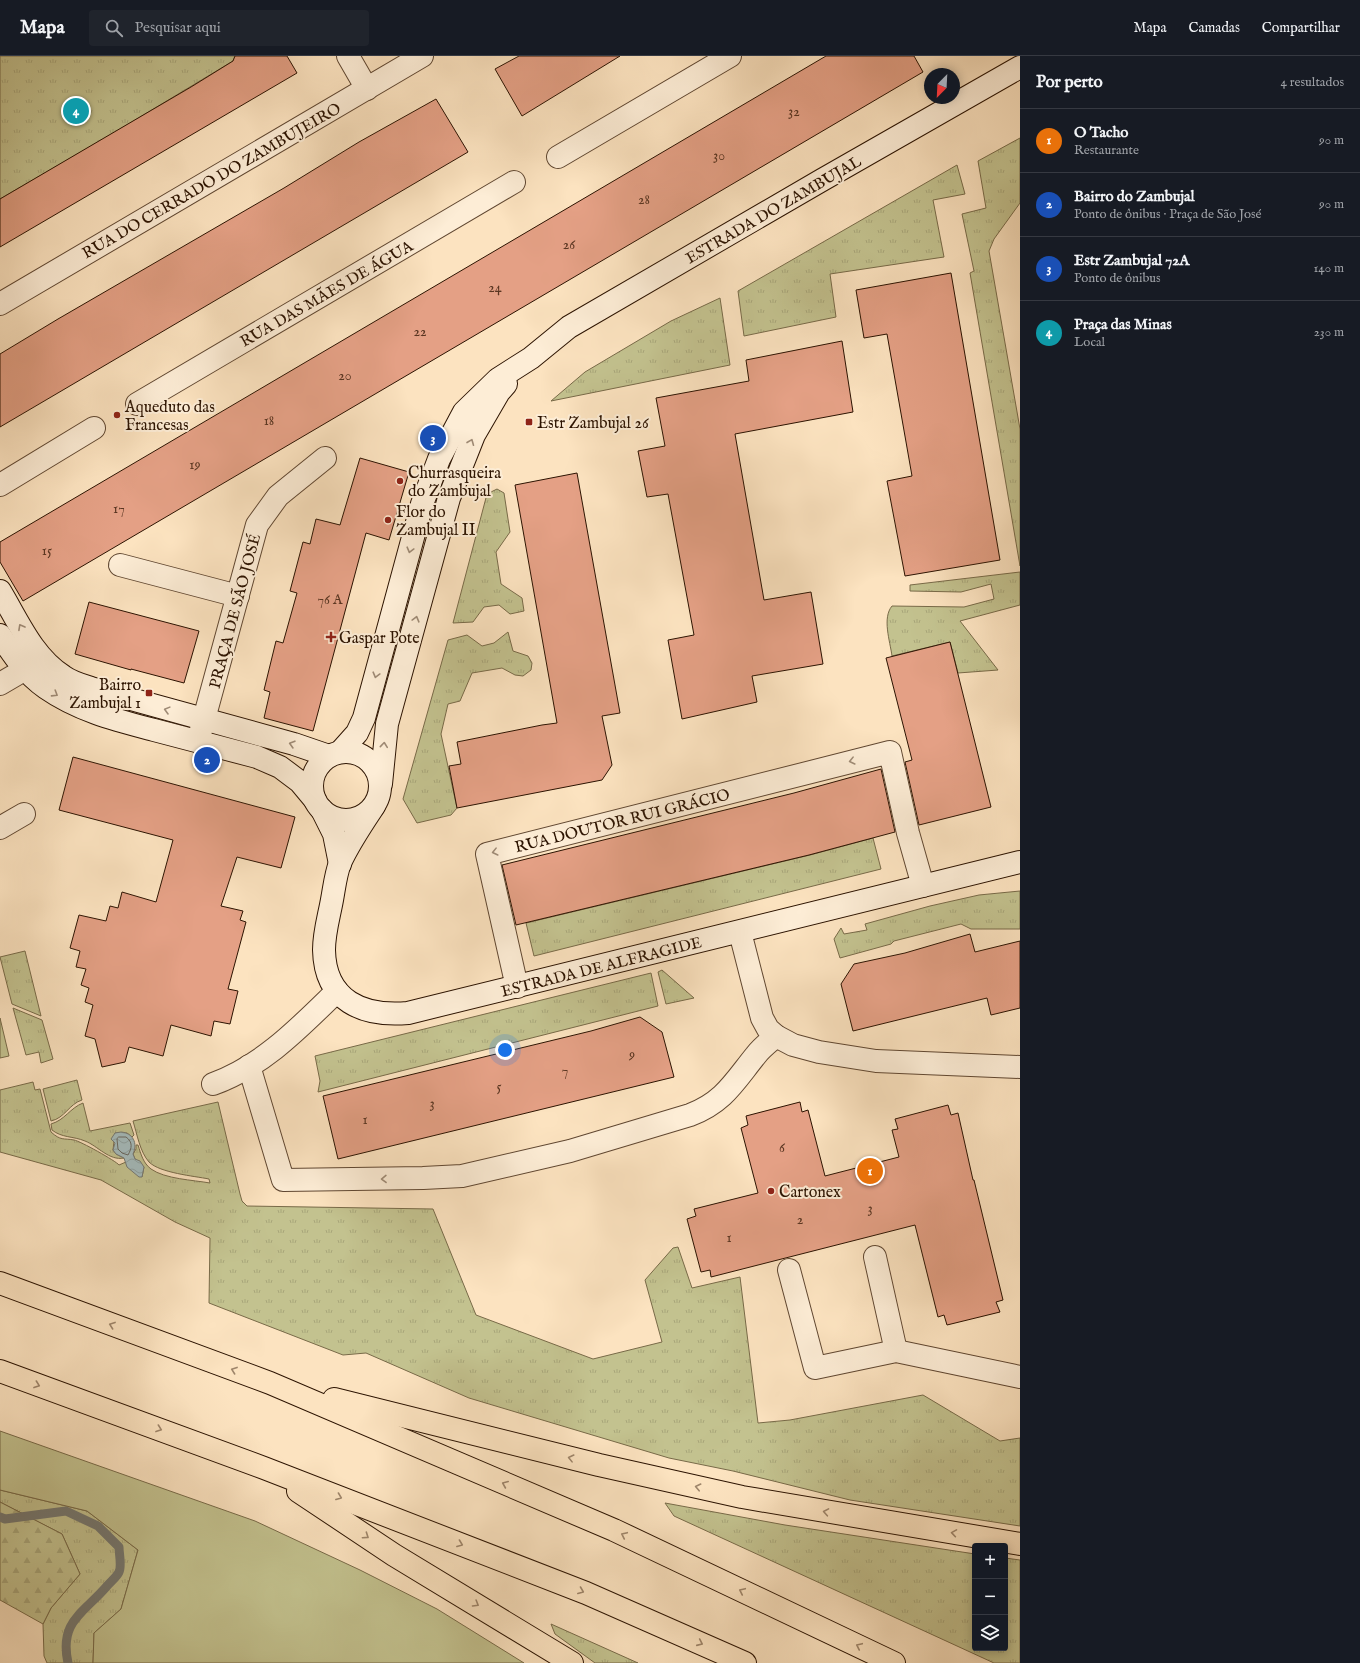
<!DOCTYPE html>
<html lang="pt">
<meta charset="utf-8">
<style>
:root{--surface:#171b24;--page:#20242c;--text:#f1f3f6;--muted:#9ea1a6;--line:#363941;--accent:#1a73e8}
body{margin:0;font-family:"IM FELL English",serif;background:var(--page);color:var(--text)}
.controls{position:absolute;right:12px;bottom:12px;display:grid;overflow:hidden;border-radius:4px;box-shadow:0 2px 10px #0003}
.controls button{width:36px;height:36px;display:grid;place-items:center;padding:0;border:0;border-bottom:1px solid var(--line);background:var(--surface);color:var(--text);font:20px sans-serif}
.compass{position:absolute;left:924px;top:12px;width:36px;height:36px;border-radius:50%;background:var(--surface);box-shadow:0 2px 10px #0003;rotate:204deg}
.you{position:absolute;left:505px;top:994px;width:14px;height:14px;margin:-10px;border:3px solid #fff;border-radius:50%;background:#1a73e8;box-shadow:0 0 0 6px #1a73e833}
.badge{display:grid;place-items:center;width:26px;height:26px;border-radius:50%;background:var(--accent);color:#fff;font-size:13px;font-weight:700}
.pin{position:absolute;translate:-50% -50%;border:2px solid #fff;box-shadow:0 1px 4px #0006}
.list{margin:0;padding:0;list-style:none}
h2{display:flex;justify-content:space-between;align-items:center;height:52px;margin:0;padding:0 16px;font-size:17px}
h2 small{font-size:13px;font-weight:400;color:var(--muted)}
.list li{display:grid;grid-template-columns:26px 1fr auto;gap:12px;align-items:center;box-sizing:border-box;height:64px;padding:0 16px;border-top:1px solid var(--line)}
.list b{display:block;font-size:15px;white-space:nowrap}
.list p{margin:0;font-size:13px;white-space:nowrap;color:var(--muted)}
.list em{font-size:13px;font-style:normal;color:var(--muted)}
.icon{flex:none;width:22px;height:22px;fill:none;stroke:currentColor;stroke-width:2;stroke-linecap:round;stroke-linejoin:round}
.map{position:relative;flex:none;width:1020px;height:1607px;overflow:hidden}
header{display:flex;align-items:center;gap:24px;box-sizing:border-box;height:56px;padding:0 20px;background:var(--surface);border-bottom:1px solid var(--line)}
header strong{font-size:19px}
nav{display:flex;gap:22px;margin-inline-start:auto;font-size:14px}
.search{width:280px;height:36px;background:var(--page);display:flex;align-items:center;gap:10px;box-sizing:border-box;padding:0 14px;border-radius:4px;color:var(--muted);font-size:15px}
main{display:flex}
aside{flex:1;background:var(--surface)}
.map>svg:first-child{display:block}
</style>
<header>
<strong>Mapa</strong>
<div class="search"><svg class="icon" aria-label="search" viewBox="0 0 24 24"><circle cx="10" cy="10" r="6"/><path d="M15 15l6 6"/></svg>Pesquisar aqui</div>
<nav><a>Mapa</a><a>Camadas</a><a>Compartilhar</a></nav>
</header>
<main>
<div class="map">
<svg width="1020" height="1607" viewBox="0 0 1020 1607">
<defs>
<pattern id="grass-tufts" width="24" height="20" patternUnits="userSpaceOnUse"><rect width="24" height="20" fill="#c3c28f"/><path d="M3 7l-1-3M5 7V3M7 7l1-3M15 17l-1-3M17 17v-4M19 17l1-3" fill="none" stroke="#a8a67a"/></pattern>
<pattern id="forest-firs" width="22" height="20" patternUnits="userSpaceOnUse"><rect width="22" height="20" fill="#c3c28f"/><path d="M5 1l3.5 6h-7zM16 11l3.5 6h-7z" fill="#a8a67a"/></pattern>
<pattern id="water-waves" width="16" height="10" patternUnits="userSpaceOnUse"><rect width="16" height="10" fill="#a4bbbd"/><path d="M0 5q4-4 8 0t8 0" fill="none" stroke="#8da0a1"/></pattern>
</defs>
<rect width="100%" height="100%" fill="#fce3c0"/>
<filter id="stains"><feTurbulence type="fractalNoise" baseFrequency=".005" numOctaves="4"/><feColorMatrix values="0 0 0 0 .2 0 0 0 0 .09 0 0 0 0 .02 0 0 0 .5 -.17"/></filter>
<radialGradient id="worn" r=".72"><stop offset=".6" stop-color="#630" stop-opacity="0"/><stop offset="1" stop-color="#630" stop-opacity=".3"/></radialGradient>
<g fill="url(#grass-tufts)" stroke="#786a48">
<path d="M 0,0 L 235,0 L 233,5 L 112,78 L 0,143 Z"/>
<path d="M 1020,82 L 1020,147 L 994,183 L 989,195 L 1020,373 L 1020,510 L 970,217 L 974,215 L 962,158 L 986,152 L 978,105 Z"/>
<path d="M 957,109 L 965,138 L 933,144 L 944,201 L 830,218 L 836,261 L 744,280 L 738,235 Z"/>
<path d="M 720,242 L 730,309 L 551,345 L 585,316 L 671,265 Z"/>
<path d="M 497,433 L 504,437 L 510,476 L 496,496 L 501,528 L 522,542 L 524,555 L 510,558 L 499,549 L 484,551 L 473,566 L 453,567 L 487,438 Z"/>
<path d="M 1020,516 L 1020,549 L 960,565 L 998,614 L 958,617 L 950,586 L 892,600 C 890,585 882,562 892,550 L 964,551 L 994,543 L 991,528 L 961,536 L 910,535 L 910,529 Z"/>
<path d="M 508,576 L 513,595 L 528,600 L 532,607 L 531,614 L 523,620 L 515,619 L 502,612 L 472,617 L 460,645 L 448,648 L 441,678 L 457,752 L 451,759 L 417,767 L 403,743 L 448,584 L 467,579 L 482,590 L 494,587 Z"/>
<path d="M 873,782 L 881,813 L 534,900 L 526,867 L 810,799 Z"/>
<path d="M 1020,835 L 1020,873 L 971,873 L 961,868 L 894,885 L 891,888 L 840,902 L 834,883 L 841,872 L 844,878 L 867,874 L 865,868 L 930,850 L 979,839 Z"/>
<path d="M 25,895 L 41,960 L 12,948 L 0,901 Z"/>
<path d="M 662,914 L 694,942 L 666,948 L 658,916 Z"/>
<path d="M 651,917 L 658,950 L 318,1036 L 320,1025 L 315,1000 Z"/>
<path d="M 13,952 L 42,964 L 53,1003 L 41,1007 L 39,996 L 26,999 Z"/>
<path d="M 77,1024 L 82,1044 C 69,1048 65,1062 51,1065 L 43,1033 Z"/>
<path d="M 33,1026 L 35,1034 L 40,1033 L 51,1076 C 61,1085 63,1082 74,1084 C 80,1085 116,1105 119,1109 L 126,1106 L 142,1121 L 144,1111 L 135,1103 L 133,1098 L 136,1093 L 136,1089 L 138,1089 C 141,1098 143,1107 151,1113 C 165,1123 193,1124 210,1127 L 209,1123 C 194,1120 160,1117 149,1106 C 140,1096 137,1078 133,1065 L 218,1046 L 240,1138 L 242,1145 L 247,1150 L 433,1153 L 476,1259 L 593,1303 L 662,1286 L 645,1224 L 673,1192 L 678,1191 L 692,1232 L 740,1221 L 758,1367 L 790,1364 L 923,1339 L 1000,1385 L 1020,1382 L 1020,1470 L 850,1444 L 733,1415 L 669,1402 L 469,1342 L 366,1297 L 343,1299 L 209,1247 L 210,1182 L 175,1166 L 101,1124 L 0,1096 L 0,1034 Z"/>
<path d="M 83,1047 L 90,1075 L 130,1067 L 134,1079 L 132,1081 L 127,1077 L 115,1077 L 113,1094 L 116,1098 L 124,1102 C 109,1105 98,1090 85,1085 C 73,1080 62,1082 52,1074 L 51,1068 C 65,1064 70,1052 83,1047 Z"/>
<path d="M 0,1434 L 87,1455 L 138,1494 L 121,1553 L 94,1577 L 93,1607 L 47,1607 L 44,1600 L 43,1568 L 51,1552 L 80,1518 L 62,1478 L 0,1446 Z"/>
<path d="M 665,1447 L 785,1469 L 975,1498 L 975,1592 L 1005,1592 L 1005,1502 L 1020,1504 L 1020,1607 L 994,1607 L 674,1460 Z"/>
<path d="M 551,1568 L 638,1607 L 595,1607 L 555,1578 Z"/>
</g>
<path fill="url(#forest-firs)" stroke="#786a48" d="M 0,1446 L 62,1478 L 80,1518 L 51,1552 L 43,1568 L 0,1544 Z"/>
<g fill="#c3c28f" stroke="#786a48">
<path d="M 0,962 L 9,1000 L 0,1002 Z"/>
<path d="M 0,1375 L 255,1465 L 360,1514 L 437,1553 L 524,1607 L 93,1607 L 94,1577 L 121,1553 L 138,1494 L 87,1455 L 0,1434 Z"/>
</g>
<path fill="url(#water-waves)" stroke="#747872" d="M 121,1076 C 133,1077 138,1087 133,1098 L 135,1103 L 140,1105 L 144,1111 L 142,1121 L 139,1121 L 127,1111 L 124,1102 L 116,1098 L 113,1094 L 115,1087 L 111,1083 L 115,1077 Z"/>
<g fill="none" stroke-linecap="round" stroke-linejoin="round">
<path stroke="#68675f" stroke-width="1" d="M 119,1081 L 126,1081 C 133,1086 132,1092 128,1099 L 122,1097 L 118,1093 L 117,1083 Z"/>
<path stroke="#747872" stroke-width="9" d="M 0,1461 L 5,1463 L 66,1455 L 98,1470 L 119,1491 C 119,1498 122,1510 119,1516 C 117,1521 110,1526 107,1530 C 83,1558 59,1565 68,1607"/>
</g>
<g fill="#e4a085" stroke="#2c1301">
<path d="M 235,0 L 287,0 L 297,17 L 0,191 L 0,143 L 191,31 L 233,5 Z"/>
<path d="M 519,0 L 620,0 L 522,60 L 495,13 Z"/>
<path d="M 826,0 L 914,0 L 923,16 L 23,545 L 0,506 L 0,486 Z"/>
<path d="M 436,43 L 468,96 L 0,371 L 0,298 L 58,263 L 284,132 L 359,86 Z"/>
<path d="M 951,217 L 1000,504 L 905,520 L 887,425 L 912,420 L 887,278 L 864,282 L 856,234 Z"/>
<path d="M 842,285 L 853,356 L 735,378 L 764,544 L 811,536 L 823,608 L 752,620 L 757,646 L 682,663 L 668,584 L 694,579 L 668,438 L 647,441 L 638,395 L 665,390 L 656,342 L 749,325 L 746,304 Z"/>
<path d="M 360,402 L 409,416 L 389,484 L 366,477 L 313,675 L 264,662 L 270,636 L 264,634 L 276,585 L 283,587 L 297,537 L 290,535 L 303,486 L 310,488 L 316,463 L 340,469 Z"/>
<path d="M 577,417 L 620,657 L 602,660 L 612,709 L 602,724 L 457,752 L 449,710 L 461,708 L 457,686 L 542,669 L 557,667 L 515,429 Z"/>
<path d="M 89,546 L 199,575 L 184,627 L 131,613 L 131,614 L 75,598 Z"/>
<path d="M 950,586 L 991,751 L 919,769 L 905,706 L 912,704 L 886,602 Z"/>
<path d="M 73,701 L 295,761 L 281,812 L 237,801 L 221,850 L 243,855 L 240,864 L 246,866 L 228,933 L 238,935 L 230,968 L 214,965 L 211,980 L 171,969 L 163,1000 L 129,991 L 125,1006 L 102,1011 L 95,983 L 85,980 L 93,949 L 85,946 L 89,932 L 81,929 L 86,913 L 76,911 L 80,895 L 70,892 L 79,859 L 106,865 L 110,850 L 118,852 L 122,836 L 156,846 L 173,784 L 59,754 Z"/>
<path d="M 881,713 L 895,776 L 809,799 L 516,869 L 502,809 L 794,737 Z"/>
<path d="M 970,878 L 975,896 L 1020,885 L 1020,952 L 991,959 L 987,942 L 853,975 L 841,928 L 854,908 L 905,897 Z"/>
<path d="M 640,961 L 662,976 L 674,1021 L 338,1103 L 323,1040 L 591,975 Z"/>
<path d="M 800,1046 L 802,1056 L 808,1054 L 825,1120 L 899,1101 L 892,1074 L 898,1073 L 895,1063 L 948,1049 L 951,1059 L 958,1057 L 973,1124 L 974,1124 L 1003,1244 L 996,1246 L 1000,1256 L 947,1269 L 944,1259 L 938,1261 L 915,1169 L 711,1221 L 710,1214 L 701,1216 L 687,1163 L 696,1160 L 694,1153 L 758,1137 L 741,1072 L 748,1069 L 746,1060 Z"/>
</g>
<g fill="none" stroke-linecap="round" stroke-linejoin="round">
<g stroke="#604731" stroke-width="24">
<g id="street">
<path d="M 348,0 L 367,33"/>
<path d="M 558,101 L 730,0"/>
<path d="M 0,248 L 422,0"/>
<path d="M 137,348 L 514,126"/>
<path d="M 0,429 L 94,372"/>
<path d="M 120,509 L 238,540"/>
<path d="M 0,628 L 41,604"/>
<path d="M 198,685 L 257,469 L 278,440 L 325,402"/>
<path d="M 0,772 L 24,758"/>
<path d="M 740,876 L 762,962 L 768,973 L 776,980 L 793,989 L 819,996 L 876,1005 L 1020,1011"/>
<path d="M 517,931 L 487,798 L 890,696 L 908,777 L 923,830"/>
<path d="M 249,1010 L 283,1124 L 423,1122 L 462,1120 L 570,1095 L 690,1059 C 724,1046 734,1026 756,999 C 761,992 769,986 776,980"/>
<path d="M 213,1028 C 263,1010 300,971 337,935"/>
<path d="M 875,1201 L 896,1295"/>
<path d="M 789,1214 L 815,1312 L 896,1295 L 1020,1321"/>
</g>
</g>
<g stroke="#2c1301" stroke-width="24">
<g id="secondary">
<path d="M 0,535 C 18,565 33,601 63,620 C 71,626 82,629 91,632 L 294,688 L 329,700"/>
<path d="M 0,579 C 13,599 26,618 46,632 C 79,655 116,664 154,674 C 188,683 223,692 257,701 L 280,711 L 300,726 L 315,744"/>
<circle cx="346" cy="730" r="34"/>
<path d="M 340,696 L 357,677 L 364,662 L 422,448 L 439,403 L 464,356 L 498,323 L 531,302 L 569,271 L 822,124 L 1020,11"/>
<path d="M 381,728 L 387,668 L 449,442 L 474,379 L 499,336 L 506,328"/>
<path d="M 374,750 C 362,768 349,787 340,807 C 335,820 334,835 331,849 C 328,864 324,878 324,894 C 325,945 363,961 408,957 L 1020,806"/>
<path d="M 322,754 L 334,778 L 340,808"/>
</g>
</g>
<g stroke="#2c1301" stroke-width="24">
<g id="highway">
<path d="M 0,1227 L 270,1327 L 614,1474 L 894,1607"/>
<path d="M 0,1315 L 264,1412 L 586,1537 L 745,1607"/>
<path d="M 334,1343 L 599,1409 L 742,1441 L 1020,1488"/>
<path d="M 298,1435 L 394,1499 L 572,1607"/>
</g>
</g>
<use href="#street" stroke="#fdedd6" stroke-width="22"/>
<use href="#secondary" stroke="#fdedd6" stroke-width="22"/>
<use href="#highway" stroke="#fce3c0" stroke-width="22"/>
</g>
<defs><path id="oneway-chevron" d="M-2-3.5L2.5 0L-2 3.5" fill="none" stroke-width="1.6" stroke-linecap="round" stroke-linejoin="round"/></defs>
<g stroke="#9f8b76">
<use href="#oneway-chevron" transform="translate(471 386) rotate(-68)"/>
<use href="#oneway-chevron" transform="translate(410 494) rotate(105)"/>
<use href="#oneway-chevron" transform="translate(416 563) rotate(-75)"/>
<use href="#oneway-chevron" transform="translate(21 571) rotate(-119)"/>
<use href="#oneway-chevron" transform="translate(376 619) rotate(105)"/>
<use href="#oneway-chevron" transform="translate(55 638) rotate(32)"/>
<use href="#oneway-chevron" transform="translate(167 654) rotate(-165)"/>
<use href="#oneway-chevron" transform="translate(292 688) rotate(-164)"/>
<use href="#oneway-chevron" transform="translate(384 689) rotate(-84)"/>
<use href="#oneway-chevron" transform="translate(852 705) rotate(166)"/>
<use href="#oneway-chevron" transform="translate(495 796) rotate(166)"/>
<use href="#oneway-chevron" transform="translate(384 1123) rotate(179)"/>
</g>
<g stroke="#9e856a">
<use href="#oneway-chevron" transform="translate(112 1269) rotate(-160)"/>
<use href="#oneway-chevron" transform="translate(234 1314) rotate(-160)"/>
<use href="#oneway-chevron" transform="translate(37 1329) rotate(20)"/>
<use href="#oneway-chevron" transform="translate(159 1373) rotate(20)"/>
<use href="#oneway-chevron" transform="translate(571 1402) rotate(-166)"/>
<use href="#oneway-chevron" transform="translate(505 1428) rotate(-157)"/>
<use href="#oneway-chevron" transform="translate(698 1431) rotate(-167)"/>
<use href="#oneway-chevron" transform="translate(339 1441) rotate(21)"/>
<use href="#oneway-chevron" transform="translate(826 1456) rotate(-170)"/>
<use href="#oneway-chevron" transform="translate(954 1477) rotate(-171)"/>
<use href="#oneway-chevron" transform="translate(624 1479) rotate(-155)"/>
<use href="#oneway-chevron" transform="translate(366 1480) rotate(34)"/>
<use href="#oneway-chevron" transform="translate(460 1488) rotate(21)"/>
<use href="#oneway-chevron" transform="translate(581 1535) rotate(22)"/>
<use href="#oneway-chevron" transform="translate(742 1535) rotate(-155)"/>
<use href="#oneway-chevron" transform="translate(476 1548) rotate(31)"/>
<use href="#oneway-chevron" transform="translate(700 1587) rotate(24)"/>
<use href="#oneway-chevron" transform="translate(859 1590) rotate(-155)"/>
</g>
<g fill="#8f2418" stroke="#fdedd6" stroke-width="1.5">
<circle cx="117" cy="359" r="4"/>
<rect x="525" y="362" width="8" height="8" rx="2"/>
<circle cx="400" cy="425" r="4"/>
<circle cx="388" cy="464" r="4"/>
<path d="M329 575h4v4h4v4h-4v4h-4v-4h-4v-4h4z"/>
<rect x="145" y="633" width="8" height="8" rx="2"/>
<circle cx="771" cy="1135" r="4"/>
</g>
<g text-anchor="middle" stroke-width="4" stroke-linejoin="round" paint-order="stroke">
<g font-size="14" fill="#5a3622">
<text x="794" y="60">32</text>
<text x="719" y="104">30</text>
<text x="644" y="148">28</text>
<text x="569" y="193">26</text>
<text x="495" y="236">24</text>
<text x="420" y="280">22</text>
<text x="345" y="324">20</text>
<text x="269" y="369">18</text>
<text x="195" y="413">19</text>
<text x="119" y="457">17</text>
<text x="47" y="499">15</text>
<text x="330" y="548">76 A</text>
<text x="632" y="1003">9</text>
<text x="565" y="1019">7</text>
<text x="499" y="1035">5</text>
<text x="432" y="1052">3</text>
<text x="365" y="1068">1</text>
<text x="782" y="1096">6</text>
<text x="870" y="1157">3</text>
<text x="800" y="1168">2</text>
<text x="729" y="1186">1</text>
</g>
<g font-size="16" fill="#2c1301" stroke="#fdedd6">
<text transform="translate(211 124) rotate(-30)" y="6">RUA DO CERRADO DO ZAMBUJEIRO</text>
<text transform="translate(773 153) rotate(-30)" y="6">ESTRADA DO ZAMBUJAL</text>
<text transform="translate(326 237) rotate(-30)" y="6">RUA DAS MÃES DE ÁGUA</text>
<text transform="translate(234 555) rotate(-75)" y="6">PRAÇA DE SÃO JOSÉ</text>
<text transform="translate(622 764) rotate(-14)" y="6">RUA DOUTOR RUI GRÁCIO</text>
<text transform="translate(601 910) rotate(-14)" y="6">ESTRADA DE ALFRAGIDE</text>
</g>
<g font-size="16" fill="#2c1301" stroke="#fdedd6" text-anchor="start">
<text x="125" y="356">Aqueduto das<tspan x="125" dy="18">Francesas</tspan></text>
<text x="537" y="372">Estr Zambujal 26</text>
<text x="408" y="422">Churrasqueira<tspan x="408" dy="18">do Zambujal</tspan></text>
<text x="396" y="461">Flor do<tspan x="396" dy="18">Zambujal II</tspan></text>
<text x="339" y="587">Gaspar Pote</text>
<text x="141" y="634" text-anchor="end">Bairro<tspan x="141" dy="18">Zambujal 1</tspan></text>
<text x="779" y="1141">Cartonex</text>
</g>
</g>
<rect width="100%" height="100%" filter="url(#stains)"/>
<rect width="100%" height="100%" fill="url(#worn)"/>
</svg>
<div class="controls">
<button>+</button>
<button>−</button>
<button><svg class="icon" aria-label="layers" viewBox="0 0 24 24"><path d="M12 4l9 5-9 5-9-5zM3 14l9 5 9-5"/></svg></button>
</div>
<svg class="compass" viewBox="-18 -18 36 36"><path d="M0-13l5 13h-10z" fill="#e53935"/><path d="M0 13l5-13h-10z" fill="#9ea1a6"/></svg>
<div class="you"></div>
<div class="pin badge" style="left:870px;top:1115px;background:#e8710a">1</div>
<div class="pin badge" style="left:207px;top:704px;background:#1a4fb4">2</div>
<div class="pin badge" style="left:433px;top:382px;background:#1a4fb4">3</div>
<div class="pin badge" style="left:76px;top:55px;background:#0f9aa8">4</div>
</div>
<aside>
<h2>Por perto<small>4 resultados</small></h2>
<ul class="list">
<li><span class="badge" style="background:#e8710a">1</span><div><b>O Tacho</b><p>Restaurante</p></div><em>90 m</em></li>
<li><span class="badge" style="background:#1a4fb4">2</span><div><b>Bairro do Zambujal</b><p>Ponto de ônibus · Praça de São José</p></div><em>90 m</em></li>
<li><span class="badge" style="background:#1a4fb4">3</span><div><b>Estr Zambujal 72A</b><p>Ponto de ônibus</p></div><em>140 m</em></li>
<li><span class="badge" style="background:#0f9aa8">4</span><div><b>Praça das Minas</b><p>Local</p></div><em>230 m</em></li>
</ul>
</aside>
</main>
